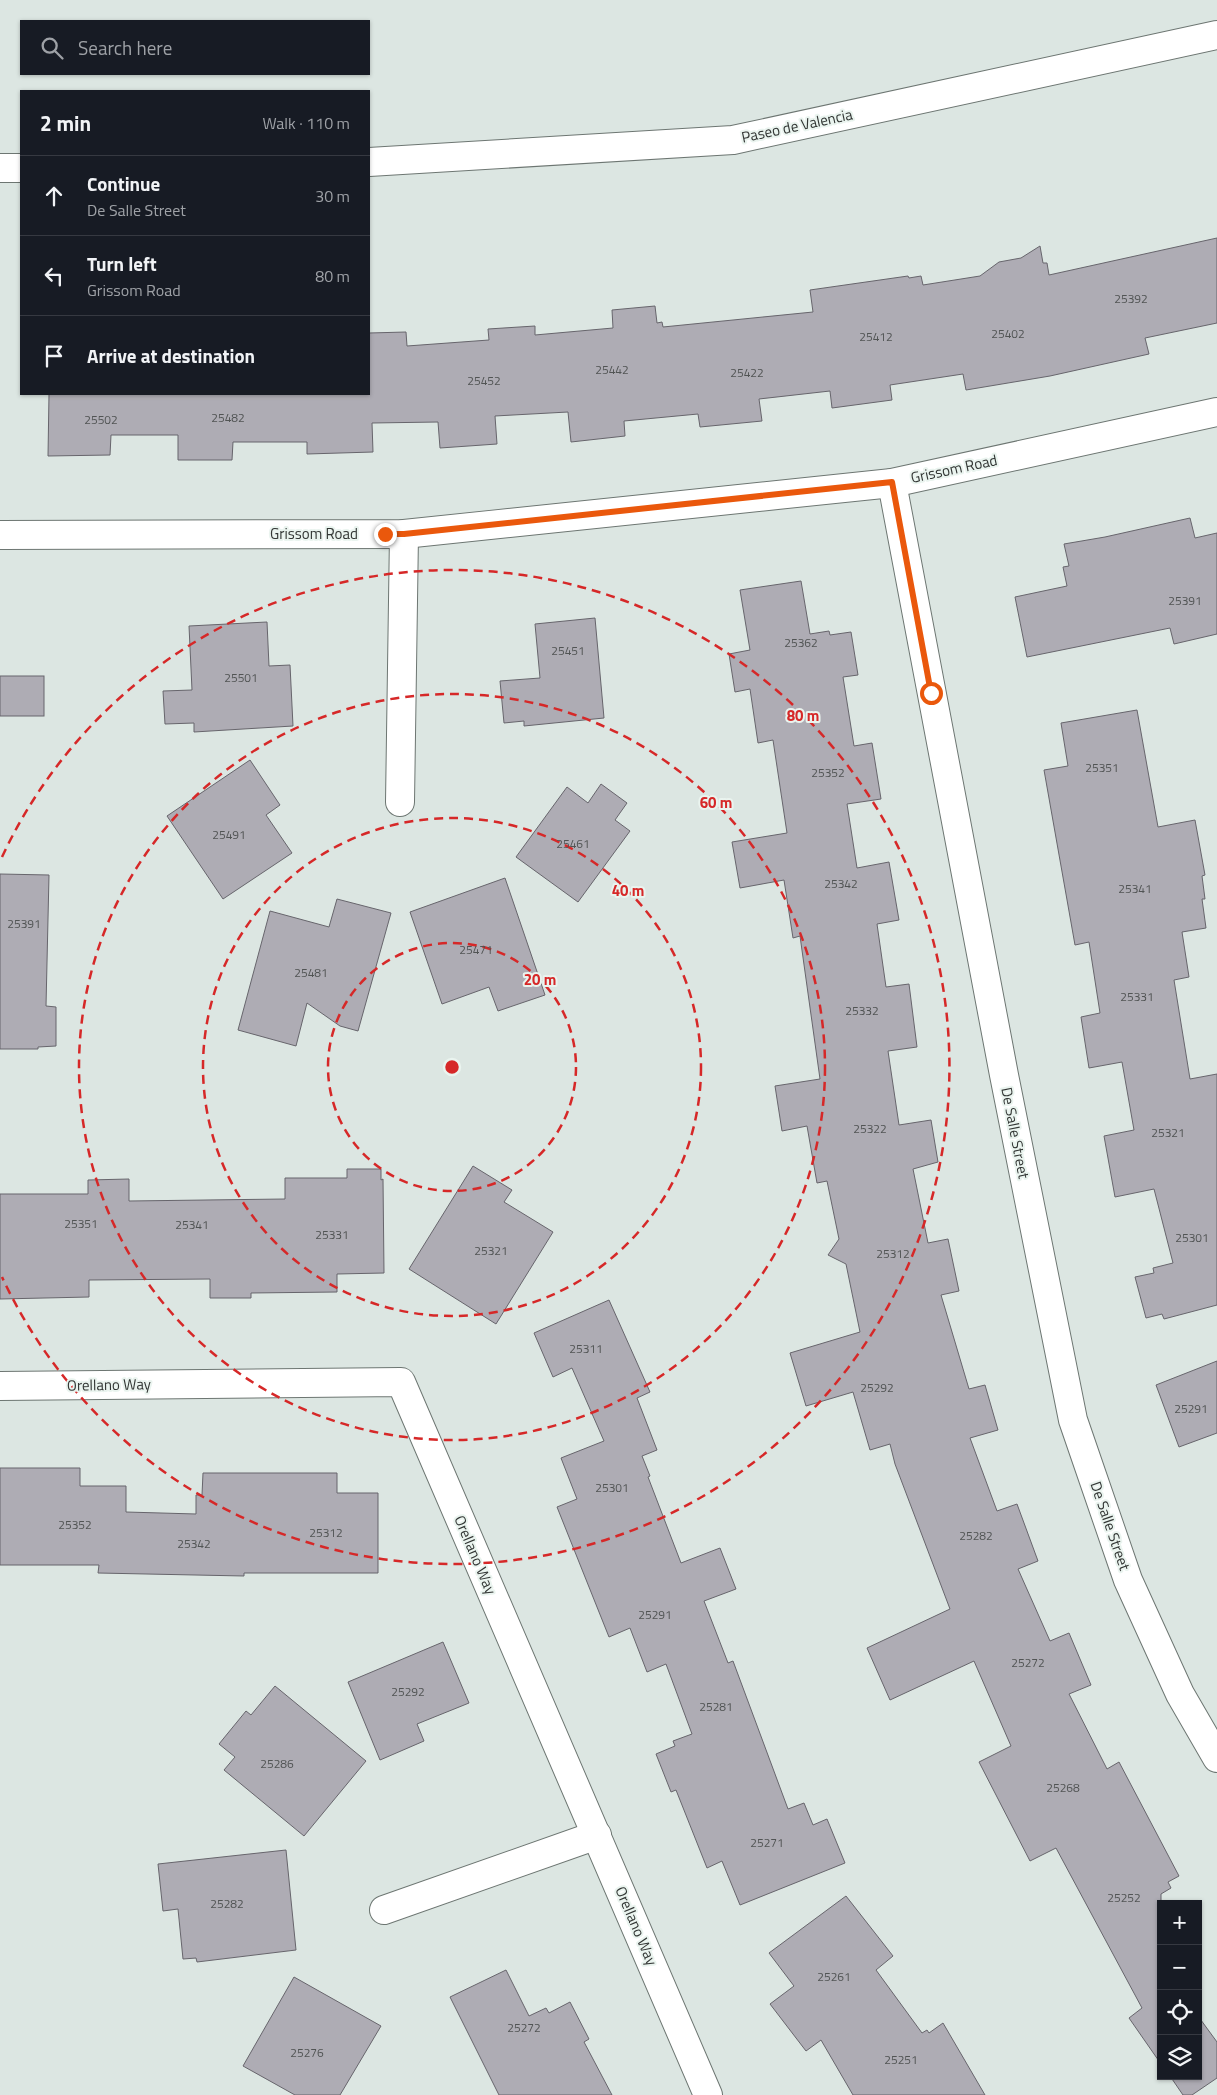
<!DOCTYPE html>
<meta charset="utf-8">
<style>
:root{--surface:#171b24;--page:#242831;--text:#f1f3f6;--muted:#9ea1a6;--line:#363941}
body{margin:0;font-family:"Titillium Web",sans-serif;background:var(--page);color:var(--text)}
.controls{position:absolute;right:15px;bottom:15px;display:grid;overflow:hidden;border-radius:0px;box-shadow:0 1px 4px #0004}
.controls button{width:45px;height:45px;display:grid;place-items:center;padding:0;border:0;border-bottom:1px solid var(--line);background:var(--surface);color:var(--text);font:25px sans-serif}
.stop{position:absolute;width:15px;height:15px;margin:-11px;border:4px solid #ea580c;border-radius:50%;background:#fff}
.stop.end{background:#ea580c;border-color:#fff;box-shadow:0 1px 5px #0008}
.list{margin:0;padding:0;list-style:none}
h2{display:flex;justify-content:space-between;align-items:center;height:65px;margin:0;padding:0 20px;font-size:21px}
h2 small{font-size:16px;font-weight:400;color:var(--muted)}
.list li{display:grid;grid-template-columns:32px 1fr auto;gap:15px;align-items:center;box-sizing:border-box;height:80px;padding:0 20px;border-top:1px solid var(--line)}
.list b{display:block;font-size:19px;white-space:nowrap}
.list p{margin:0;font-size:16px;white-space:nowrap;color:var(--muted)}
.list em{font-size:16px;font-style:normal;color:var(--muted)}
.icon{flex:none;width:28px;height:28px;fill:none;stroke:currentColor;stroke-width:2;stroke-linecap:round;stroke-linejoin:round}
.map{position:relative;flex:none;width:1217px;height:2095px;overflow:hidden}
.search{position:absolute;background:var(--surface);box-shadow:0 1px 4px #0004;left:20px;top:20px;width:350px;height:55px;display:flex;align-items:center;gap:12px;box-sizing:border-box;padding:0 18px;border-radius:0px;color:var(--muted);font-size:19px}
.panel{position:absolute;background:var(--surface);box-shadow:0 1px 4px #0004;left:20px;top:90px;width:350px;height:305px;border-radius:0px}
.map>svg:first-child{display:block}
</style>
<div class="map">
<svg width="1217" height="2095" viewBox="0 0 1217 2095">
<rect width="100%" height="100%" fill="#dce6e2"/>
<g fill="#aeacb4" stroke="#67656c">
<path d="M 1217,238 L 1217,323 L 1145,338 L 1149,354 L 1050,376 L 966,390 L 963,374 L 890,385 L 892,400 L 832,408 L 830,391 L 759,399 L 762,421 L 700,427 L 698,414 L 624,421 L 625,436 L 571,442 L 568,412 L 495,416 L 497,444 L 440,448 L 438,422 L 372,423 L 373,452 L 307,454 L 307,442 L 233,442 L 232,460 L 178,460 L 178,435 L 111,435 L 110,455 L 48,456 L 49,394 L 369,394 L 369,333 L 406,332 L 407,346 L 489,340 L 488,329 L 535,326 L 535,335 L 613,328 L 612,310 L 655,306 L 657,323 L 662,322 L 663,327 L 813,312 L 810,290 L 908,276 L 909,278 L 921,276 L 923,285 L 980,276 L 999,262 L 1021,258 L 1040,246 L 1043,263 L 1047,263 L 1049,275 Z"/>
<path d="M 1190,518 L 1195,538 L 1217,533 L 1217,634 L 1174,644 L 1170,628 L 1027,657 L 1015,597 L 1067,586 L 1063,567 L 1069,566 L 1064,544 L 1105,537 Z"/>
<path d="M 801,581 L 810,634 L 829,631 L 830,635 L 851,632 L 858,675 L 843,677 L 854,746 L 872,743 L 881,799 L 847,804 L 857,868 L 889,862 L 899,920 L 877,924 L 886,987 L 909,984 L 917,1047 L 888,1051 L 899,1125 L 931,1120 L 938,1162 L 913,1169 L 928,1243 L 948,1239 L 959,1291 L 941,1295 L 969,1389 L 985,1385 L 998,1430 L 970,1438 L 997,1511 L 1017,1504 L 1038,1561 L 1018,1569 L 1050,1641 L 1069,1633 L 1091,1685 L 1069,1694 L 1107,1769 L 1119,1762 L 1179,1876 L 1168,1882 L 1171,1888 L 1161,1894 L 1161,2064 L 1129,2018 L 1142,2008 L 1056,1848 L 1030,1861 L 979,1762 L 1011,1746 L 974,1661 L 890,1700 L 867,1648 L 950,1609 L 895,1464 L 890,1444 L 870,1450 L 853,1392 L 806,1406 L 790,1353 L 860,1332 L 846,1264 L 828,1255 L 839,1239 L 827,1181 L 817,1183 L 807,1126 L 782,1131 L 775,1086 L 820,1079 L 800,936 L 793,938 L 784,880 L 740,888 L 732,842 L 787,833 L 773,740 L 758,743 L 750,689 L 735,692 L 729,654 L 750,650 L 740,590 Z"/>
<path d="M 595,618 L 604,718 L 524,726 L 524,721 L 504,723 L 500,681 L 540,678 L 535,624 Z"/>
<path d="M 267,622 L 269,666 L 290,665 L 293,726 L 194,732 L 194,723 L 165,724 L 163,691 L 192,690 L 189,626 Z"/>
<rect x="0" y="676" width="44" height="40"/>
<path d="M 1137,710 L 1158,827 L 1195,820 L 1205,875 L 1202,876 L 1205,899 L 1202,899 L 1206,928 L 1182,932 L 1189,977 L 1174,980 L 1190,1079 L 1217,1074 L 1217,1305 L 1164,1319 L 1162,1314 L 1146,1318 L 1135,1277 L 1154,1273 L 1153,1268 L 1173,1263 L 1154,1189 L 1115,1197 L 1104,1136 L 1134,1130 L 1122,1062 L 1089,1068 L 1081,1017 L 1100,1013 L 1089,942 L 1075,945 L 1044,770 L 1068,766 L 1061,723 Z"/>
<path d="M 250,760 L 280,805 L 266,815 L 292,853 L 223,899 L 167,816 Z"/>
<path d="M 601,784 L 627,803 L 615,820 L 630,831 L 578,902 L 516,857 L 567,787 L 588,803 Z"/>
<path d="M 0,874 L 49,875 L 46,1006 L 56,1007 L 56,1046 L 38,1047 L 38,1049 L 0,1049 Z"/>
<path d="M 505,878 L 545,995 L 498,1011 L 489,987 L 442,1004 L 410,912 Z"/>
<path d="M 337,899 L 391,913 L 358,1031 L 340,1026 L 307,1003 L 296,1046 L 238,1030 L 270,911 L 329,927 Z"/>
<path d="M 473,1166 L 512,1190 L 504,1202 L 553,1232 L 496,1324 L 409,1269 Z"/>
<path d="M 347,1169 L 381,1169 L 381,1180 L 383,1179 L 384,1273 L 337,1274 L 337,1292 L 251,1293 L 251,1298 L 210,1298 L 210,1279 L 89,1280 L 89,1297 L 0,1299 L 0,1194 L 88,1194 L 88,1180 L 129,1179 L 129,1201 L 285,1199 L 285,1178 L 347,1178 Z"/>
<path d="M 609,1300 L 650,1392 L 637,1398 L 657,1450 L 642,1456 L 650,1476 L 648,1477 L 681,1563 L 720,1548 L 736,1589 L 704,1601 L 728,1663 L 733,1661 L 788,1809 L 804,1803 L 813,1825 L 827,1819 L 845,1863 L 740,1905 L 722,1861 L 707,1868 L 676,1790 L 671,1792 L 656,1754 L 675,1746 L 673,1741 L 692,1734 L 666,1664 L 647,1672 L 630,1628 L 609,1637 L 557,1507 L 577,1499 L 561,1458 L 604,1441 L 572,1368 L 553,1377 L 534,1333 Z"/>
<path d="M 1217,1361 L 1217,1433 L 1179,1447 L 1156,1385 Z"/>
<path d="M 0,1468 L 80,1468 L 80,1486 L 126,1486 L 126,1512 L 196,1514 L 196,1495 L 202,1495 L 203,1473 L 337,1473 L 337,1493 L 378,1493 L 378,1573 L 244,1573 L 244,1576 L 98,1573 L 99,1565 L 0,1565 Z"/>
<path d="M 443,1642 L 469,1703 L 417,1724 L 424,1741 L 380,1760 L 348,1682 Z"/>
<path d="M 275,1686 L 366,1761 L 304,1836 L 224,1770 L 235,1757 L 219,1744 L 246,1711 L 251,1715 Z"/>
<path d="M 286,1850 L 296,1950 L 197,1962 L 196,1958 L 183,1959 L 178,1909 L 163,1911 L 158,1864 Z"/>
<path d="M 846,1896 L 893,1956 L 876,1970 L 922,2033 L 927,2030 L 929,2033 L 943,2023 L 985,2095 L 853,2095 L 821,2040 L 806,2051 L 770,2004 L 794,1986 L 769,1953 Z"/>
<path d="M 506,1970 L 529,2016 L 546,2008 L 549,2013 L 570,2002 L 589,2039 L 584,2042 L 612,2095 L 499,2095 L 450,1997 Z"/>
<path d="M 294,1977 L 381,2026 L 340,2095 L 295,2095 L 243,2066 Z"/>
<path d="M 1198,2016 L 1217,2042 L 1217,2078 L 1192,2095 L 1183,2095 L 1170,2076 L 1198,2076 Z"/>
</g>
<g fill="none" stroke-linecap="round" stroke-linejoin="round">
<g stroke="#6d7672" stroke-width="30">
<g id="minor">
<path d="M 892,483 L 1004,1075 L 1073,1420 L 1128,1580 L 1180,1694 L 1217,1758"/>
<path d="M 400,802 L 404,534"/>
<path d="M 0,1386 L 401,1382 L 708,2095"/>
<path d="M 384,1910 L 597,1835"/>
</g>
</g>
<g stroke="#6d7672" stroke-width="30">
<path id="tertiary" d="M 0,535 L 404,534 L 892,483 L 1217,412"/>
</g>
<g stroke="#6d7672" stroke-width="30">
<g id="secondary">
<path d="M 369,162 L 733,140 L 1217,35"/>
<path d="M 0,168 L 21,168"/>
</g>
</g>
<use href="#minor" stroke="#fff" stroke-width="28"/>
<use href="#tertiary" stroke="#fff" stroke-width="28"/>
<use href="#secondary" stroke="#fff" stroke-width="28"/>
</g>
<g fill="none" stroke-linecap="round" stroke-linejoin="round">
<path stroke="#ea580c" stroke-width="6" d="M 385,534 L 404,534 L 892,482 L 931,693"/>
</g>
<g fill="none" stroke="#d62828" stroke-width="2.5" stroke-dasharray="9 6">
<circle cx="452" cy="1067" r="124"/>
<circle cx="452" cy="1067" r="249"/>
<circle cx="452" cy="1067" r="373"/>
<path d="M2 857A497 497 0 1 1 2 1277"/>
</g>
<g text-anchor="middle" stroke-width="4" stroke-linejoin="round" paint-order="stroke">
<g font-size="12" fill="#515454">
<text x="1131" y="303">25392</text>
<text x="1008" y="338">25402</text>
<text x="876" y="341">25412</text>
<text x="612" y="374">25442</text>
<text x="747" y="377">25422</text>
<text x="484" y="385">25452</text>
<text x="228" y="422">25482</text>
<text x="101" y="424">25502</text>
<text x="1185" y="605">25391</text>
<text x="801" y="647">25362</text>
<text x="568" y="655">25451</text>
<text x="241" y="682">25501</text>
<text x="1102" y="772">25351</text>
<text x="828" y="777">25352</text>
<text x="229" y="839">25491</text>
<text x="573" y="848">25461</text>
<text x="841" y="888">25342</text>
<text x="1135" y="893">25341</text>
<text x="24" y="928">25391</text>
<text x="476" y="954">25471</text>
<text x="311" y="977">25481</text>
<text x="1137" y="1001">25331</text>
<text x="862" y="1015">25332</text>
<text x="870" y="1133">25322</text>
<text x="1168" y="1137">25321</text>
<text x="81" y="1228">25351</text>
<text x="192" y="1229">25341</text>
<text x="332" y="1239">25331</text>
<text x="1192" y="1242">25301</text>
<text x="491" y="1255">25321</text>
<text x="893" y="1258">25312</text>
<text x="586" y="1353">25311</text>
<text x="877" y="1392">25292</text>
<text x="1191" y="1413">25291</text>
<text x="612" y="1492">25301</text>
<text x="75" y="1529">25352</text>
<text x="326" y="1537">25312</text>
<text x="976" y="1540">25282</text>
<text x="194" y="1548">25342</text>
<text x="655" y="1619">25291</text>
<text x="1028" y="1667">25272</text>
<text x="408" y="1696">25292</text>
<text x="716" y="1711">25281</text>
<text x="277" y="1768">25286</text>
<text x="1063" y="1792">25268</text>
<text x="767" y="1847">25271</text>
<text x="1124" y="1902">25252</text>
<text x="227" y="1908">25282</text>
<text x="834" y="1981">25261</text>
<text x="524" y="2032">25272</text>
<text x="307" y="2057">25276</text>
<text x="901" y="2064">25251</text>
</g>
<g font-size="15" fill="#323634" stroke="#eaf4ef">
<text transform="translate(797 126) rotate(-12)" y="5">Paseo de Valencia</text>
<text transform="translate(954 469) rotate(-12)" y="5">Grissom Road</text>
<text x="314" y="539">Grissom Road</text>
<text transform="translate(1015 1133) rotate(79)" y="5">De Salle Street</text>
<text transform="translate(109 1385) rotate(-1)" y="5">Orellano Way</text>
<text transform="translate(1110 1526) rotate(71)" y="5">De Salle Street</text>
<text transform="translate(475 1555) rotate(67)" y="5">Orellano Way</text>
<text transform="translate(636 1926) rotate(67)" y="5">Orellano Way</text>
</g>
</g>
<circle cx="452" cy="1067" r="8" fill="#d62828" stroke="#eaf4ef" stroke-width="2.5"/>
<g font-size="15" text-anchor="middle" font-weight="bold" fill="#d62828" stroke="#eaf4ef" stroke-width="4" stroke-linejoin="round" paint-order="stroke">
<text x="803" y="721">80 m</text>
<text x="716" y="808">60 m</text>
<text x="628" y="896">40 m</text>
<text x="540" y="985">20 m</text>
</g>
</svg>
<div class="controls">
<button>+</button>
<button>−</button>
<button><svg class="icon" aria-label="locate" viewBox="0 0 24 24"><circle cx="12" cy="12" r="6"/><path d="M12 2v4M12 18v4M2 12h4M18 12h4"/></svg></button>
<button><svg class="icon" aria-label="layers" viewBox="0 0 24 24"><path d="M12 4l9 5-9 5-9-5zM3 14l9 5 9-5"/></svg></button>
</div>
<div class="stop" style="left:931px;top:693px"></div>
<div class="stop end" style="left:385px;top:534px"></div>
<div class="search"><svg class="icon" aria-label="search" viewBox="0 0 24 24"><circle cx="10" cy="10" r="6"/><path d="M15 15l6 6"/></svg>Search here</div>
<section class="panel">
<h2>2 min<small>Walk · 110 m</small></h2>
<ul class="list">
<li><svg class="icon" aria-label="ahead" viewBox="0 0 24 24"><path d="M12 20V5M6 11l6-6 6 6"/></svg><div><b>Continue</b><p>De Salle Street</p></div><em>30 m</em></li>
<li><svg class="icon" aria-label="left" viewBox="0 0 24 24"><path d="M17 20v-9H6M10 6l-5 5 5 5"/></svg><div><b>Turn left</b><p>Grissom Road</p></div><em>80 m</em></li>
<li><svg class="icon" aria-label="arrive" viewBox="0 0 24 24"><path d="M6 21V4h12l-3 4 3 4H6"/></svg><div><b>Arrive at destination</b></div></li>
</ul>
</section>
</div>
